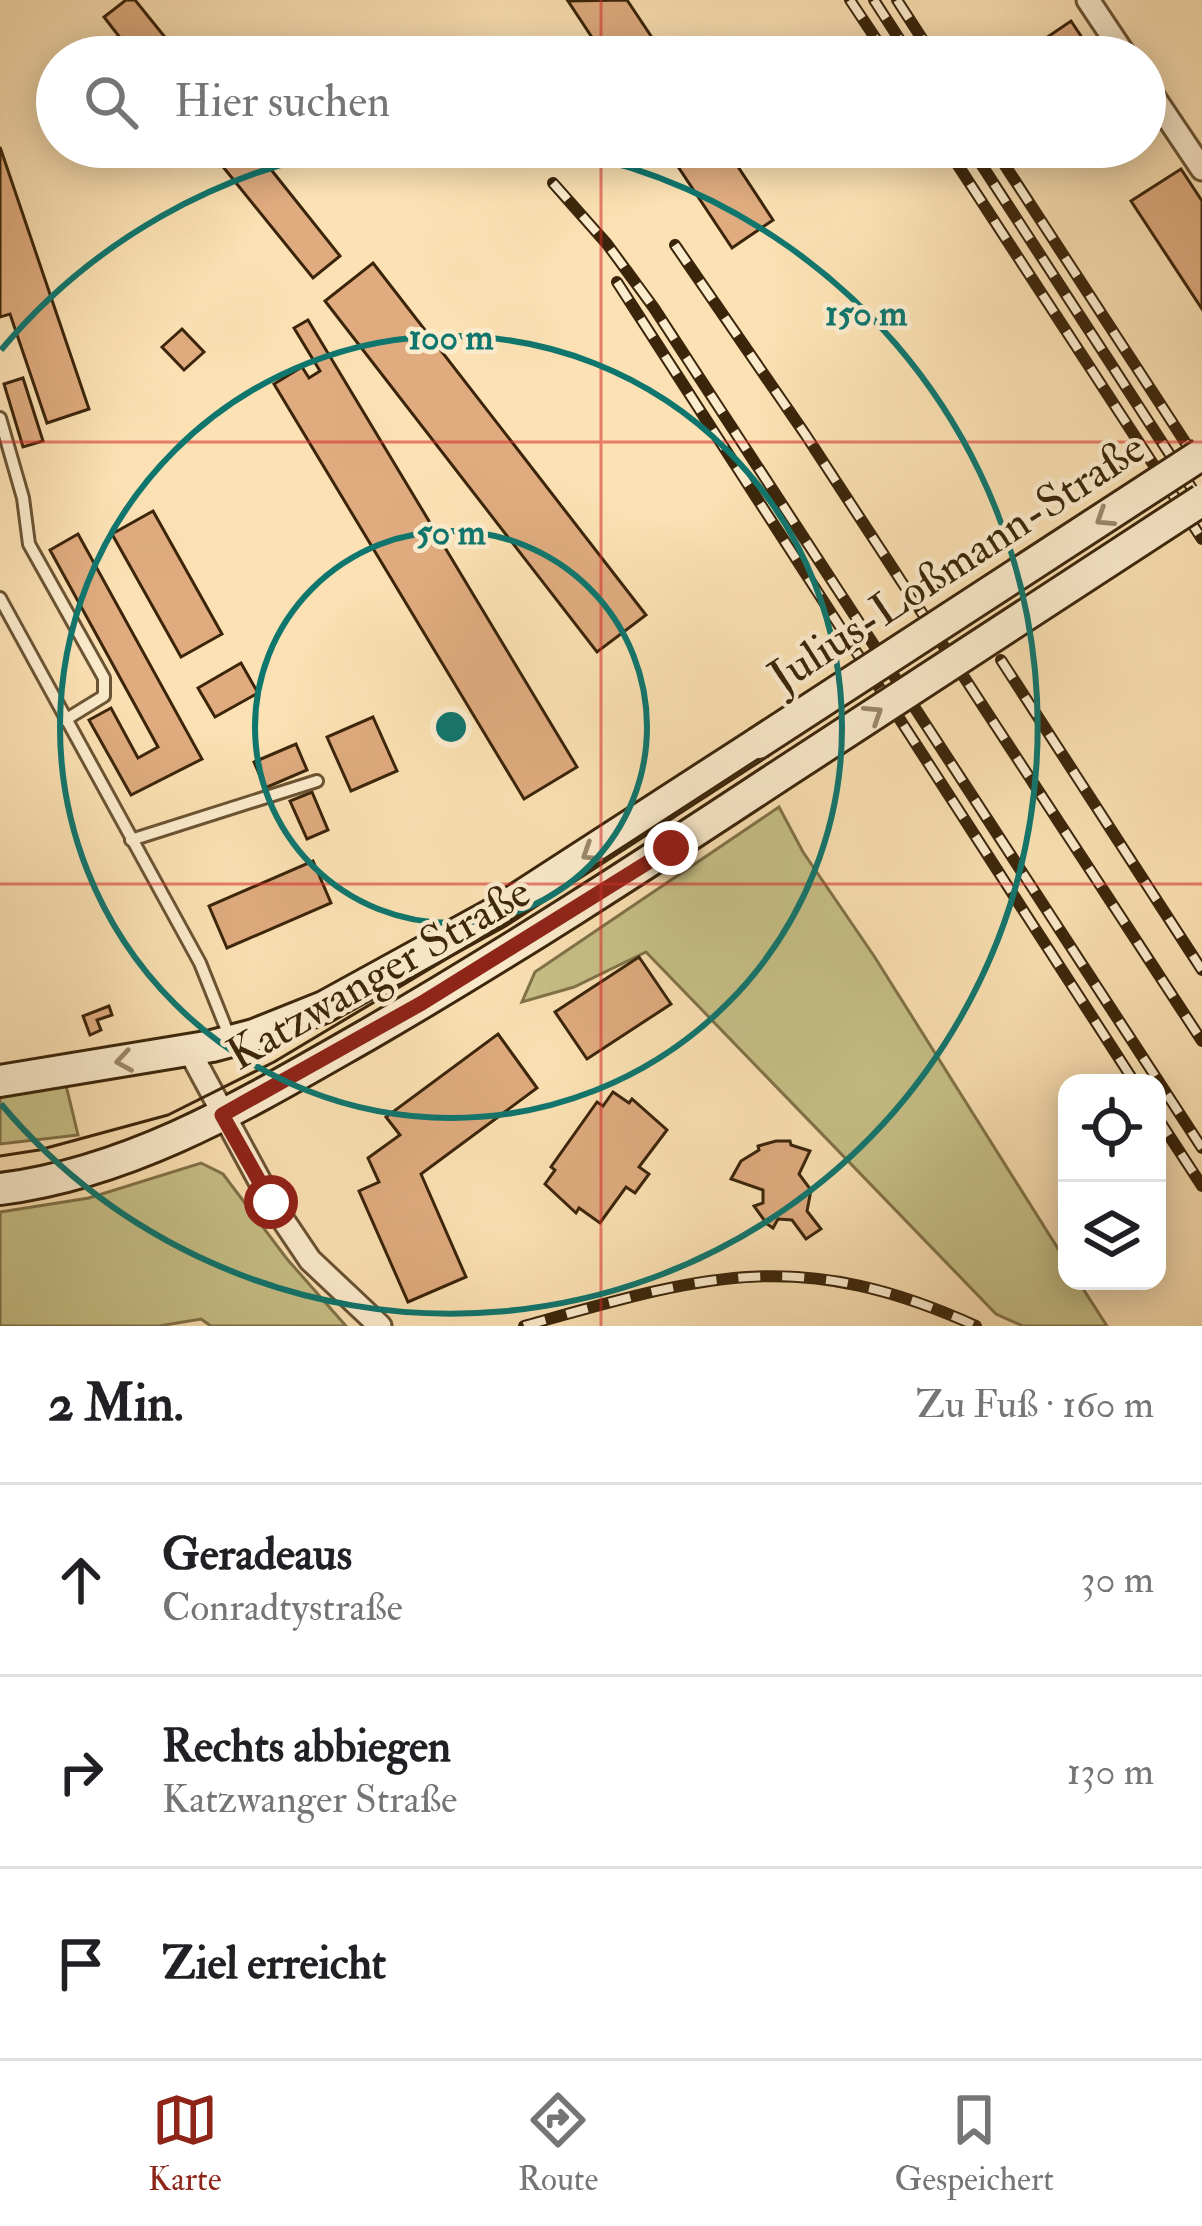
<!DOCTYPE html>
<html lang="de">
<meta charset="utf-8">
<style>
:root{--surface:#fff;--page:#f6f6f6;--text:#202124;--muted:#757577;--line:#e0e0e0;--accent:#8f2418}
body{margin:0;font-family:"IM FELL Double Pica",serif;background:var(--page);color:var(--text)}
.controls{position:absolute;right:36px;bottom:36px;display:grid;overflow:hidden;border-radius:24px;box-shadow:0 6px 30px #0003}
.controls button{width:108px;height:108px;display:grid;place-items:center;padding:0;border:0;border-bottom:3px solid var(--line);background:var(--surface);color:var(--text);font:60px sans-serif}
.stop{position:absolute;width:36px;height:36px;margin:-27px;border:9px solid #8f2418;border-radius:50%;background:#fff}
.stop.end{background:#8f2418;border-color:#fff;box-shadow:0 3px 12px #0008}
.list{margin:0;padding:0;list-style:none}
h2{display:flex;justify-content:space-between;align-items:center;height:156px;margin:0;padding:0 48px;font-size:51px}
h2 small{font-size:39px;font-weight:400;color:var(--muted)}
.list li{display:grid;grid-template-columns:78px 1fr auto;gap:36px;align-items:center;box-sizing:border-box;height:192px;padding:0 48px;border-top:3px solid var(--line)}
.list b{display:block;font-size:45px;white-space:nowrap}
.list p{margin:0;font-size:39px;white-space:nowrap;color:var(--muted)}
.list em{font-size:39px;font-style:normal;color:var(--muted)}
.icon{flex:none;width:66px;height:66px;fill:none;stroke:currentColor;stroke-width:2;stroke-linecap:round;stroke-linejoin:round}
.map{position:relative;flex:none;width:1202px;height:1326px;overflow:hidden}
.search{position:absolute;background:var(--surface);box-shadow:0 6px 30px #0003;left:36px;right:36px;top:36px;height:132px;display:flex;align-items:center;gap:30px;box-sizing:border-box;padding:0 42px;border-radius:66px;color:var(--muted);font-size:45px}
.sheet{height:732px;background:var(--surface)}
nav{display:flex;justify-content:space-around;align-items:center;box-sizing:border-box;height:168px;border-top:3px solid var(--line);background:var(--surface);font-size:33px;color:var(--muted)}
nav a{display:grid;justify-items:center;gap:6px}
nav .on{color:var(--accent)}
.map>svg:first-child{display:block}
</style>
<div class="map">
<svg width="1202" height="1326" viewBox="0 0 1202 1326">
<rect width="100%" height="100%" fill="#fbe1b3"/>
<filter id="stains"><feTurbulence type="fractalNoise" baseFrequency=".00167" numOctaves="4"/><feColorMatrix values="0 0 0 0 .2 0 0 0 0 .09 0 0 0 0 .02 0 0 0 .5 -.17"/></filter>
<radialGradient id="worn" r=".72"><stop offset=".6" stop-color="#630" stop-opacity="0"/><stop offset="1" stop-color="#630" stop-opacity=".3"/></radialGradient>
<g fill="#c7c087" stroke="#817248" stroke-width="3">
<path d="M 779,807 L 803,852 L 874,956 L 1067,1263 L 1067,1281 L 1078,1281 L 1107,1326 L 1023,1326 L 996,1314 L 646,952 L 574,987 L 522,1002 L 535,972 Z"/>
<path d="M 64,1077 L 78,1135 L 0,1144 L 0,1089 Z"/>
<path d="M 201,1163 L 223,1174 L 287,1259 L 346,1326 L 211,1326 L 201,1319 L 159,1326 L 0,1326 L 0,1212 L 89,1198 Z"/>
</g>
<g fill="#dfab7f" stroke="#3b250a" stroke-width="3">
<path d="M 126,0 L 135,0 L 181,57 L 135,57 L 104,17 Z"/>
<path d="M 627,0 L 665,57 L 605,57 L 568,1 Z"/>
<path d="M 1071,21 L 1095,57 L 1031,57 L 1027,51 Z"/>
<path d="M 0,147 L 89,409 L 47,423 L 10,314 L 0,317 Z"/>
<path d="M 207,147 L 253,147 L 340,256 L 313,278 Z"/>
<path d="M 665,147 L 725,147 L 773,220 L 732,248 Z"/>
<path d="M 1181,169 L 1202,201 L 1202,309 L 1131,201 Z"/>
<path d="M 373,263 L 646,615 L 597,652 L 325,301 Z"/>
<path d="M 308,320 L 577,767 L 524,799 L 274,384 L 302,367 L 309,378 L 320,371 L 294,328 Z"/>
<path d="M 182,329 L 204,352 L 184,370 L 162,347 Z"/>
<path d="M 23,378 L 43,441 L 23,447 L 4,384 Z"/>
<path d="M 153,511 L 222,634 L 181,657 L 112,534 Z"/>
<path d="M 78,534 L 202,759 L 131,795 L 89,720 L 111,708 L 138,758 L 158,747 L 50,550 Z"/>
<path d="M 241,663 L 258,693 L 215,717 L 198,688 Z"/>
<path d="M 373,717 L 397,771 L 351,791 L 327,737 Z"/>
<path d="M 296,744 L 307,770 L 265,788 L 254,762 Z"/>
<path d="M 312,792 L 328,830 L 307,839 L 290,801 Z"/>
<path d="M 313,861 L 331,903 L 227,948 L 209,906 Z"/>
<path d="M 639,957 L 671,1004 L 587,1059 L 555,1012 Z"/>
<path d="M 109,1006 L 112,1015 L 97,1020 L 101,1030 L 90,1035 L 83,1016 Z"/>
<path d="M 498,1034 L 537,1088 L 421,1174 L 466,1277 L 408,1302 L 359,1191 L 379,1182 L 368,1158 L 400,1135 L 386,1117 Z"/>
<path d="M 613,1092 L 629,1103 L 632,1099 L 667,1130 L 639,1167 L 649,1174 L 635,1193 L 626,1187 L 600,1223 L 579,1208 L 576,1213 L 545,1184 L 555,1170 L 551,1167 L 597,1102 L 603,1106 Z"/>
<path d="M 776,1141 L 790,1141 L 791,1145 L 810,1151 L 799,1174 L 811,1190 L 807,1211 L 821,1229 L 806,1239 L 792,1220 L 778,1219 L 773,1228 L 767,1224 L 754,1206 L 763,1203 L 763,1190 L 731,1179 L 741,1161 L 759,1150 L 758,1146 Z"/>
</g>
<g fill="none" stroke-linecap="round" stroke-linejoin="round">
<g stroke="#6b5434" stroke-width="16">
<g id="lane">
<path d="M 0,418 L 23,498 L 29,544 L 104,678 L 104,696 L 65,720"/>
<path d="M 0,598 L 200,963 L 230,1038"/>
<path d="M 131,840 L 317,781"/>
</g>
</g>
<g stroke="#6b5434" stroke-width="27">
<g id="street">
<path d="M 1088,0 L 1126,57"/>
<path d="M 1145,84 L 1202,169"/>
<path d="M 189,1050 L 271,1202 L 310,1260 L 380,1326"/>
</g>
</g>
<g stroke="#3b250a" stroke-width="36">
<g id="secondary">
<path d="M 0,1081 L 212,1046 L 254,1035 L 324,1007 L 497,912 L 758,743"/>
<path d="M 0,1189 C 135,1172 251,1101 367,1035 C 507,954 641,867 776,778"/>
</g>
</g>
<use href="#lane" stroke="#fcecce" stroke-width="10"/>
<use href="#street" stroke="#fcecce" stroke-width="21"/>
<use href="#secondary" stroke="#fcecce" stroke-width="30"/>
<path stroke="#3b250a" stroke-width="3" d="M 0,1156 L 39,1150 L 168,1115 L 274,1062 L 503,925 L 1202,471"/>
<g stroke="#3b250a" stroke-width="12">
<g id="rail">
<path d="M 850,0 L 888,57"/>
<path d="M 874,0 L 911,57"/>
<path d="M 897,0 L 934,57"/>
<path d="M 946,147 L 1202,539"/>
<path d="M 970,147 L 1202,504"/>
<path d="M 993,147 L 1202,468"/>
<path d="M 553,183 L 607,244 L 654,308 L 1202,1148"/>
<path d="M 675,245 L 805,434 L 1202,1041"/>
<path d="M 617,282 L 1135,1083"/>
<path d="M 1001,660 L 1202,970"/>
<path d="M 1157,1117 L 1202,1186"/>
<path d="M 524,1326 C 703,1276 797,1245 976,1326"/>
</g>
</g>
<use href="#rail" stroke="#fcecce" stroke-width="8" stroke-dasharray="22" stroke-linecap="butt"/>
<g stroke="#3b250a" stroke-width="36" stroke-linecap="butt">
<g id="secondary-bridge">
<path d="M 758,743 L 1202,454"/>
<path d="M 776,778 L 1202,500"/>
</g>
</g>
<use href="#secondary-bridge" stroke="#fcecce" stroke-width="30"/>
</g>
<defs><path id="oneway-chevron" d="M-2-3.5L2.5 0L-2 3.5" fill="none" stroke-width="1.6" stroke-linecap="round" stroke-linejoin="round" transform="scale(3)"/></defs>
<g stroke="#9c886c">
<use href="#oneway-chevron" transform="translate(1104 518) rotate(147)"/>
<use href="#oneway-chevron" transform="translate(874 714) rotate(-33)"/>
<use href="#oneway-chevron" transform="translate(590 853) rotate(147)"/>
<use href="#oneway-chevron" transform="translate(124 1061) rotate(171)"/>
</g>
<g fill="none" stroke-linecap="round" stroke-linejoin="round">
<path stroke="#8f2418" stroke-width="15" d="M 271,1202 L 222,1115 L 422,1003 L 671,848"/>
</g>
<path fill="none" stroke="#d62828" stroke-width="3" stroke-opacity="0.55" d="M 601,0 L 601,57M 601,147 L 601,1326M 0,442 L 1202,442M 0,884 L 1202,884"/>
<g fill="none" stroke="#0f766e" stroke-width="6">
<circle cx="451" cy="727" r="196"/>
<circle cx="451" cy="727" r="391"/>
<path d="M1 350A587 587 0 0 1 359 147M543 147A587 587 0 1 1 1 1104"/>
</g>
<g text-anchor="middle" stroke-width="9" stroke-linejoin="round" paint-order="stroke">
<g font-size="45" fill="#3b250a" stroke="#fcecce">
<text transform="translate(956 561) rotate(-33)" y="16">Julius-Loßmann-Straße</text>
<text transform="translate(378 972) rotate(-30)" y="16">Katzwanger Straße</text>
</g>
</g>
<circle cx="451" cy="727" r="18" fill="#0f766e" stroke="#fcecce" stroke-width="6"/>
<g font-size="36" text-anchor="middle" font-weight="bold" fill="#0f766e" stroke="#fcecce" stroke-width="9" stroke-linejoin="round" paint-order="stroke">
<text x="866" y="325">150 m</text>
<text x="451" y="349">100 m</text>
<text x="451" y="544">50 m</text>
</g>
<rect width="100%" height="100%" filter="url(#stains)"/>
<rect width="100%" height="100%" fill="url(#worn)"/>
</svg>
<div class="controls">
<button><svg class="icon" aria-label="locate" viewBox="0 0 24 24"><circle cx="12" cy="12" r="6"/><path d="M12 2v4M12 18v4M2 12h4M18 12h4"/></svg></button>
<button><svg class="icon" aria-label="layers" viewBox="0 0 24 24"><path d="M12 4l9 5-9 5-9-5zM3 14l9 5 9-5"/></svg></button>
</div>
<div class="stop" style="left:271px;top:1202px"></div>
<div class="stop end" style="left:671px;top:848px"></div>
<div class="search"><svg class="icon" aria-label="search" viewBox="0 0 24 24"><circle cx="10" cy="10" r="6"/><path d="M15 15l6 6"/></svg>Hier suchen</div>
</div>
<section class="sheet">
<h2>2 Min.<small>Zu Fuß · 160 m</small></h2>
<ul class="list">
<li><svg class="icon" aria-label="ahead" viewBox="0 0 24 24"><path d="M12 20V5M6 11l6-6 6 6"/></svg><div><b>Geradeaus</b><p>Conradtystraße</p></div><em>30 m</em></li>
<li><svg class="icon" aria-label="right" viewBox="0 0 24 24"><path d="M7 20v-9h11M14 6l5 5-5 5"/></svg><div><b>Rechts abbiegen</b><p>Katzwanger Straße</p></div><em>130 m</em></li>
<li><svg class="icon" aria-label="arrive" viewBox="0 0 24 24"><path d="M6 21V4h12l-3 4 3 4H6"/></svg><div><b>Ziel erreicht</b></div></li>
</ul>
</section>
<nav>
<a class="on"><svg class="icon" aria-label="map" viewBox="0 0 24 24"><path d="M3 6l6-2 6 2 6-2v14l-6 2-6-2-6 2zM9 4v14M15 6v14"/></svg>Karte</a>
<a><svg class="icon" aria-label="directions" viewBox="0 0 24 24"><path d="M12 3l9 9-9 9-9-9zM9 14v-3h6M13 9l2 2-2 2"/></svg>Route</a>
<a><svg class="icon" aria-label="saved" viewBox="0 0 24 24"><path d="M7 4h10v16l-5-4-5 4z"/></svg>Gespeichert</a>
</nav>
